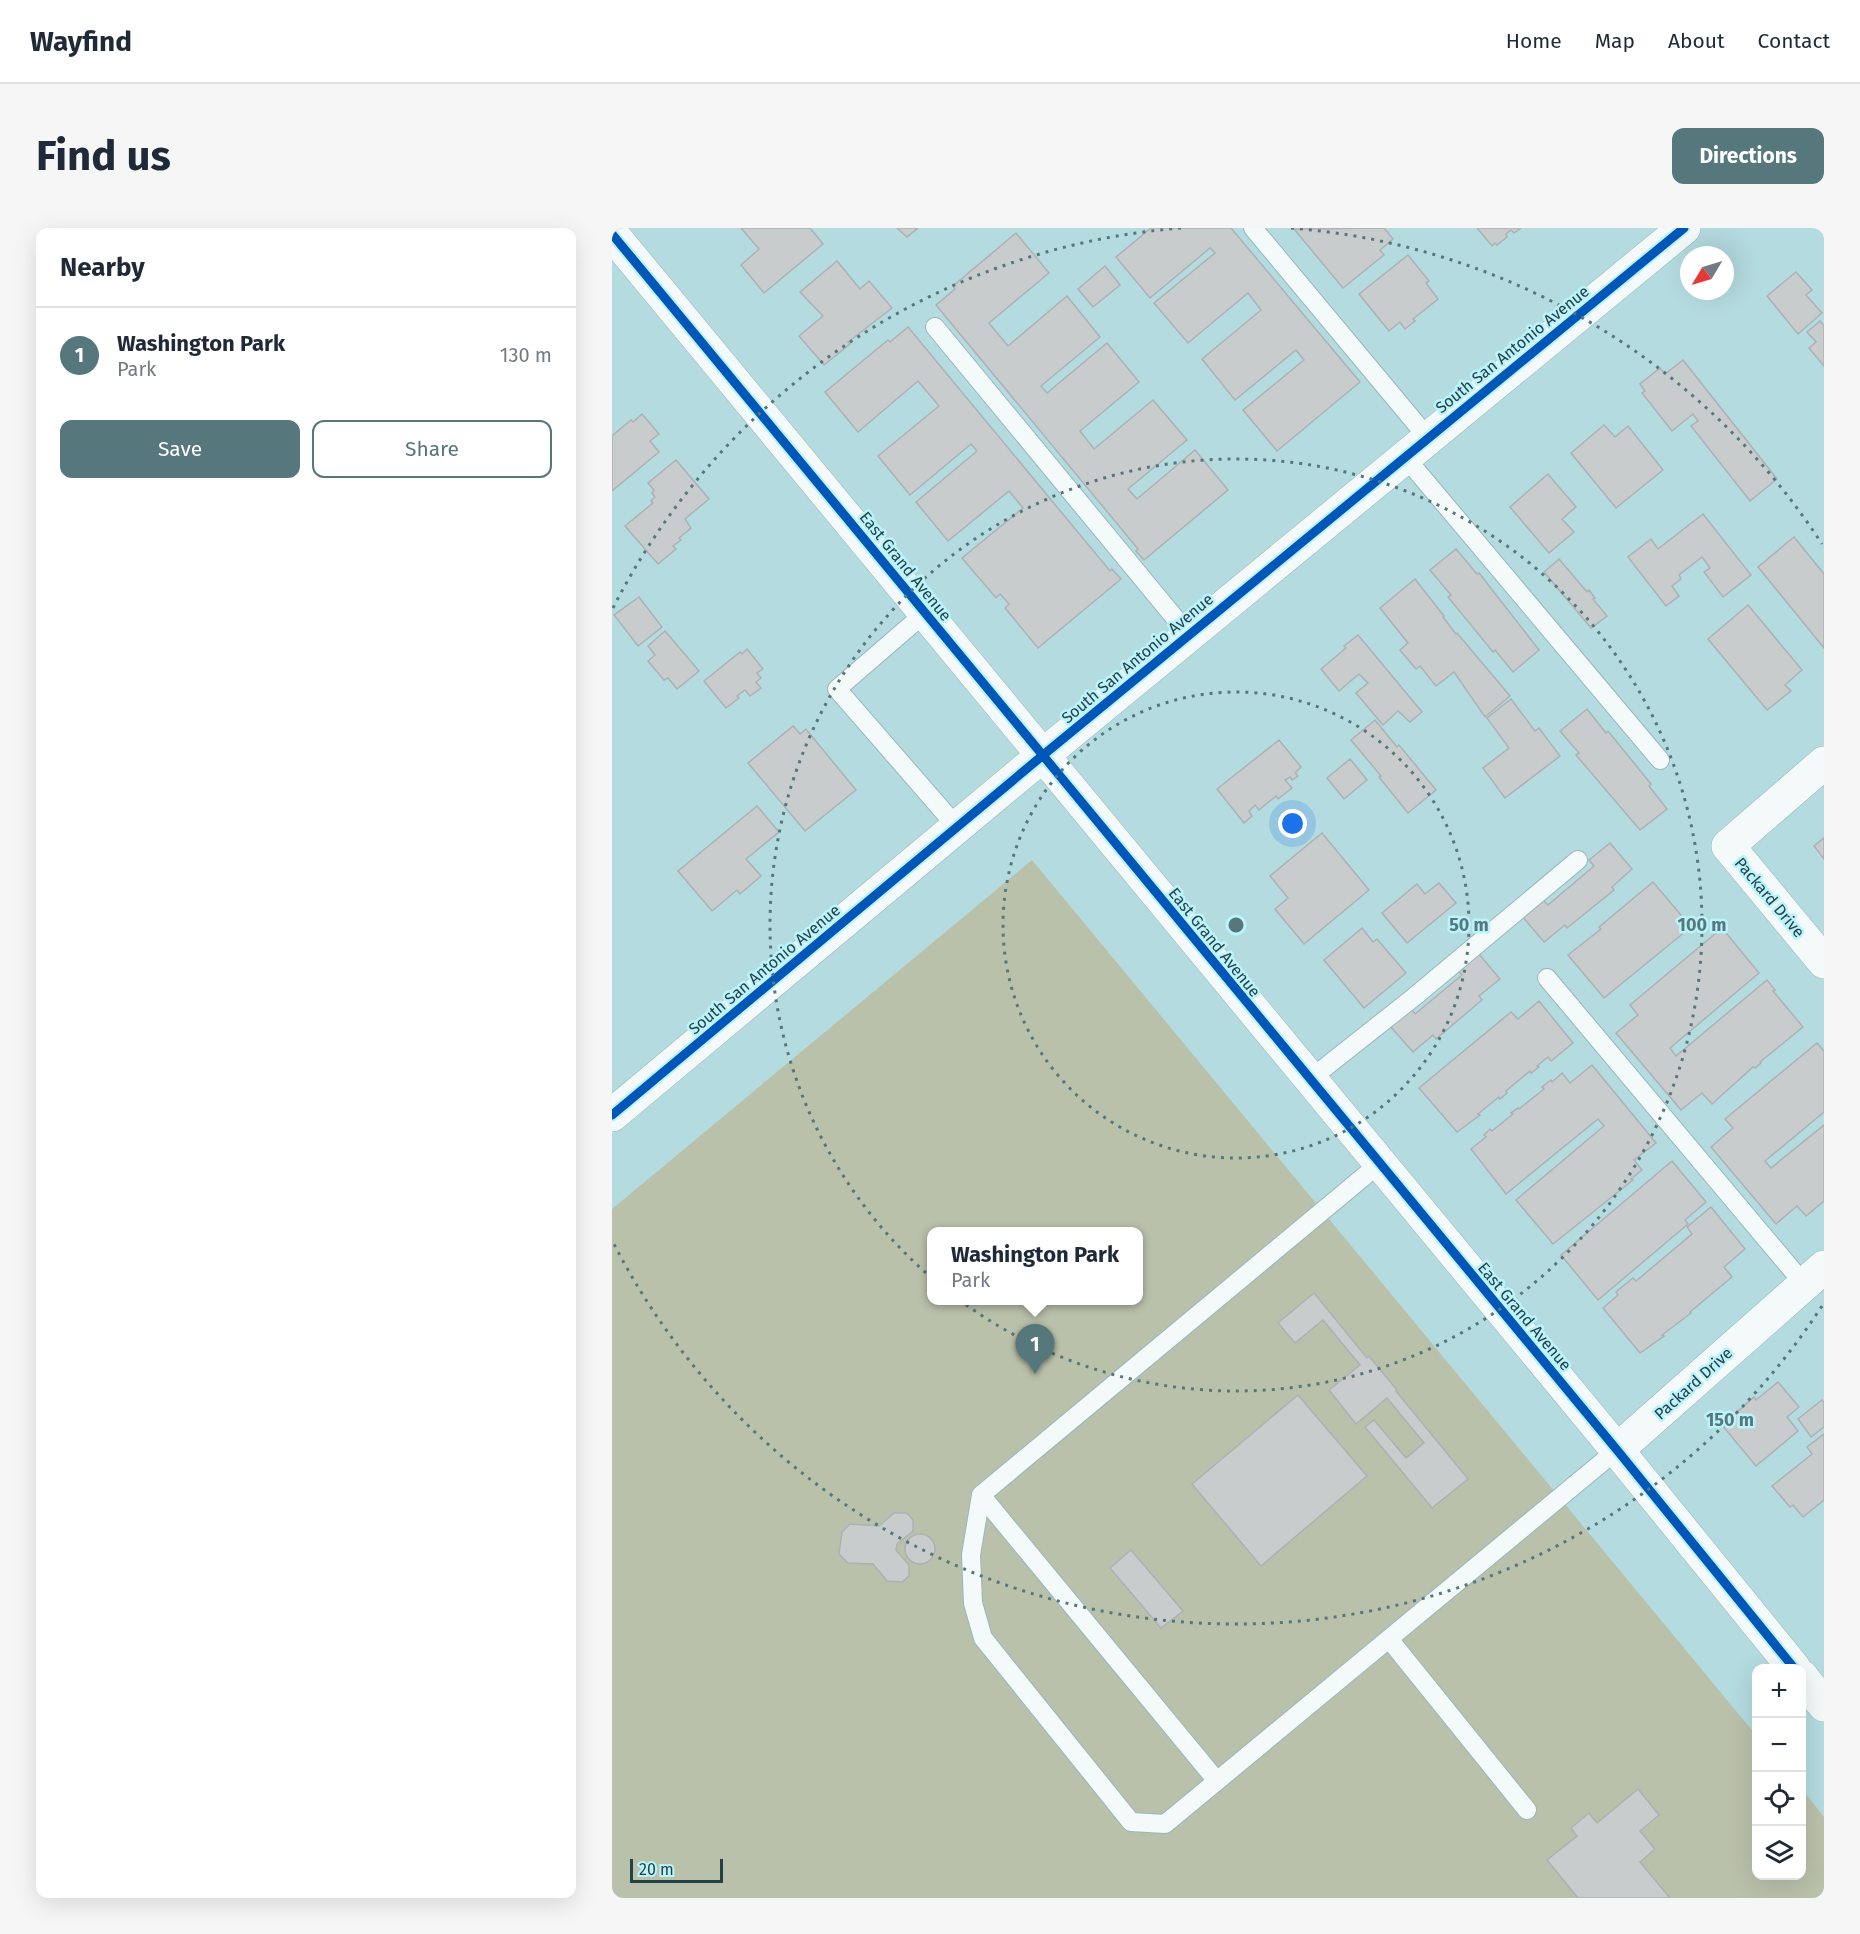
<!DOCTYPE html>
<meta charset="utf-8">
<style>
:root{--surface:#fff;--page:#f6f6f7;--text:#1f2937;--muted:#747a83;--line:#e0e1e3;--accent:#56777c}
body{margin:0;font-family:"Fira Sans",sans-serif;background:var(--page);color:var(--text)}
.controls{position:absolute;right:18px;bottom:18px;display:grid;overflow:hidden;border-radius:12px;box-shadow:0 6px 24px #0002}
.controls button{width:54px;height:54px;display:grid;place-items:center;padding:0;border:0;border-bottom:2px solid var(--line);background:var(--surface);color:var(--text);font:30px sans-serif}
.compass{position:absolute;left:1068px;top:18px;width:54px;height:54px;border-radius:50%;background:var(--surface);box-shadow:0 6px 24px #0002;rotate:232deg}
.scale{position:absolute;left:18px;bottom:15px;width:93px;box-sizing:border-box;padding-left:6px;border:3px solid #244146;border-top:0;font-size:16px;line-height:21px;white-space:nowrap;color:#244146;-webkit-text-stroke:4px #bbf3fc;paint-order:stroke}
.you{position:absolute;left:681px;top:596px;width:21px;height:21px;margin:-15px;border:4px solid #fff;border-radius:50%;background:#1a73e8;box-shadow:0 0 0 9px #1a73e833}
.badge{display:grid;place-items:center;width:39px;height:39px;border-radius:50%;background:var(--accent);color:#fff;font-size:20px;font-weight:700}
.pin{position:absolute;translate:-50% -50px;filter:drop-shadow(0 2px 3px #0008)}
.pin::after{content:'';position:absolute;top:32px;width:21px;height:18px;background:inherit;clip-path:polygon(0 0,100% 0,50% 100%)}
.popup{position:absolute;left:315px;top:999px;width:216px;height:78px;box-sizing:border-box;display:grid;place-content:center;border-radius:12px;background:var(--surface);filter:drop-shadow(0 2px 4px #0005);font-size:20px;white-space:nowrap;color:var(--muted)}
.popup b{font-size:22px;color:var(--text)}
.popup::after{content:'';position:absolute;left:50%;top:100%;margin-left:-12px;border:12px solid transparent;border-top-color:var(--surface)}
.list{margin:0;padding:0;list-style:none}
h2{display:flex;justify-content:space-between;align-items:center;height:78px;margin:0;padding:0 24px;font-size:26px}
h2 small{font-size:20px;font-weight:400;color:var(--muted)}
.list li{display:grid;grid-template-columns:39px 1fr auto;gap:18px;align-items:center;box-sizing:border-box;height:96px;padding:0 24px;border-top:2px solid var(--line)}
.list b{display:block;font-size:22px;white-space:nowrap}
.list p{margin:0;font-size:20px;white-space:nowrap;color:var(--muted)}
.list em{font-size:20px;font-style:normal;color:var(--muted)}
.actions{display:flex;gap:12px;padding:18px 24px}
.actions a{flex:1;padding:14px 0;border:2px solid var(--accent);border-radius:12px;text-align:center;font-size:21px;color:var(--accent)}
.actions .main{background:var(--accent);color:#fff}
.icon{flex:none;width:33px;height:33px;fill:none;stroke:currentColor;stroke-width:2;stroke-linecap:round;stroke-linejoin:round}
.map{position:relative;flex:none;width:1212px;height:1670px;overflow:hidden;border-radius:12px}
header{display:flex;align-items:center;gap:36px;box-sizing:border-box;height:84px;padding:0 30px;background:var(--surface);border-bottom:2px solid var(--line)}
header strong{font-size:28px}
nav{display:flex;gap:33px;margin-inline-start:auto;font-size:21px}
.intro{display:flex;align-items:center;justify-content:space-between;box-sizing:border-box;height:144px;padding:0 36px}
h1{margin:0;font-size:42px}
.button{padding:15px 27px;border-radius:12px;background:var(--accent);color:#fff;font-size:21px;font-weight:700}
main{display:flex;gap:36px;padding:0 36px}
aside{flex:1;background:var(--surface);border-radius:12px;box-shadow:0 6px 24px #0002}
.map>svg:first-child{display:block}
</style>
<header>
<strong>Wayfind</strong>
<nav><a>Home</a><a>Map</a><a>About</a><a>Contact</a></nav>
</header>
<div class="intro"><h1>Find us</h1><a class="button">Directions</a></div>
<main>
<aside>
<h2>Nearby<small></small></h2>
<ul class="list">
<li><span class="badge">1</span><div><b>Washington Park</b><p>Park</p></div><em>130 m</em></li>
</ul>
<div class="actions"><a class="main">Save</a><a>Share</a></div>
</aside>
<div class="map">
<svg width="1212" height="1670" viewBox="0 0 1212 1670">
<rect width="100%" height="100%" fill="#b4dbe0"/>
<path fill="#bac1ab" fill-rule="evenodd" d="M 420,632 L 1144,1507 L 1144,1648 L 1190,1648 L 1190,1561 L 1212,1589 L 1212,1670 L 0,1670 L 0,981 ZM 320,1004 L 526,1004 L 526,1072 L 320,1072 Z"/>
<g fill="#c8cccd" stroke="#acb2b3" stroke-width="1.5">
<path d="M 129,0 L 198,0 L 211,16 L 152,65 L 129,37 L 147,21 Z"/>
<path d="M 285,0 L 306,0 L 295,9 Z"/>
<path d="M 539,0 L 619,0 L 748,154 L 665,223 L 631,182 L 692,132 L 684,122 L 623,172 L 590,131 L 649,82 L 636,65 L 576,115 L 542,75 L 603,25 L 598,20 L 538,70 L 504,29 Z"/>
<path d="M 772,0 L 781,11 L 768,22 L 772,27 L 731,60 L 682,1 Z"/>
<path d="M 865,0 L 909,0 L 902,5 L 899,2 L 894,6 L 895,9 L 885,17 L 883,15 L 880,18 Z"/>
<path d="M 404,5 L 437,45 L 377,95 L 396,118 L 455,68 L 488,109 L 429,158 L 435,165 L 495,115 L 527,154 L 468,203 L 482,221 L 541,172 L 575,212 L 516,261 L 525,271 L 583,222 L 616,262 L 532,332 L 524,323 L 526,321 L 324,77 L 343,61 L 341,58 Z"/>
<path d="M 796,27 L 817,53 L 814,55 L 826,71 L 801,91 L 803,93 L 793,101 L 788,94 L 777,103 L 747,66 Z"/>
<path d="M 225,33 L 248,61 L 257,53 L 280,80 L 236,114 L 238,116 L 212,137 L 187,108 L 211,88 L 188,64 Z"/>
<path d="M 493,38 L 508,57 L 481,79 L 466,61 Z"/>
<path d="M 1184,44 L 1200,62 L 1194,67 L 1210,85 L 1186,106 L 1155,68 Z"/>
<path d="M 1208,93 L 1212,98 L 1212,138 L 1197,120 L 1204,114 L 1195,104 Z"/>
<path d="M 296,99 L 498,343 L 500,341 L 509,351 L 426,420 L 393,380 L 397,376 L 388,366 L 384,370 L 350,330 L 411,280 L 397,263 L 336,313 L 304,274 L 365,223 L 359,216 L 298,267 L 266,228 L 327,178 L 306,153 L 246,204 L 213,164 L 276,112 L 278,114 Z"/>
<path d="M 1071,132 L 1165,251 L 1138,273 L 1079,198 L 1086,193 L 1081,186 L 1060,203 L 1030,165 L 1033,163 L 1028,156 L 1048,140 L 1053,146 Z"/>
<path d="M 30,186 L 47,206 L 38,213 L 47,224 L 0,263 L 0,208 L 19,192 L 21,194 Z"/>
<path d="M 992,197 L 1003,209 L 1016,198 L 1051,242 L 1004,280 L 959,225 Z"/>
<path d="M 64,232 L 97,271 L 73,291 L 79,300 L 67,310 L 69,312 L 61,318 L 64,321 L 46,336 L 13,298 L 41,275 L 39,273 L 43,269 L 40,265 L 42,262 L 36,255 Z"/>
<path d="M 936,246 L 964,279 L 950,291 L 962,304 L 937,325 L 898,279 Z"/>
<path d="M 1091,286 L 1139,347 L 1111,369 L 1092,344 L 1098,340 L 1090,329 L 1067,347 L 1069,351 L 1060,358 L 1067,368 L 1054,378 L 1016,329 L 1039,311 L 1046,321 Z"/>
<path d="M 1182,309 L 1212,346 L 1212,420 L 1146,339 Z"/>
<path d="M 844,321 L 865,346 L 867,345 L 927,422 L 901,444 L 883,422 L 881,424 L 836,369 L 839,367 L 818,342 Z"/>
<path d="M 947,331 L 975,364 L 977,362 L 983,370 L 981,371 L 995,388 L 979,400 L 932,344 Z"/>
<path d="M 803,351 L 832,388 L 831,389 L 844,406 L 845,405 L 898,468 L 873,489 L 842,444 L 824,458 L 808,438 L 804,441 L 788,422 L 796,415 L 768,380 Z"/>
<path d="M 27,369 L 50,399 L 26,418 L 2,387 Z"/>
<path d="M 1136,377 L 1190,442 L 1173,457 L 1179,463 L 1155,482 L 1096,411 Z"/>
<path d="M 53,403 L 87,443 L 65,461 L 56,450 L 52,452 L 36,433 L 43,427 L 36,418 Z"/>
<path d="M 746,407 L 810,484 L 798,494 L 786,483 L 771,497 L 744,465 L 756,455 L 747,446 L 727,463 L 709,441 L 734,420 L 732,418 Z"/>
<path d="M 135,421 L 151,441 L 145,445 L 149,450 L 144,454 L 149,460 L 138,468 L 133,462 L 125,468 L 127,470 L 114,480 L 92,453 L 128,424 L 130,426 Z"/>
<path d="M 899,471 L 923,503 L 927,500 L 948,528 L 893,570 L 871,540 L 897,520 L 875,490 Z"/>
<path d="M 975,481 L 994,505 L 996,503 L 1039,556 L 1037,558 L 1055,581 L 1028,602 L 964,527 L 967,525 L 948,503 Z"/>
<path d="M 763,492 L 785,519 L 787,517 L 824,562 L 796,585 L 767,549 L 769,548 L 739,512 Z"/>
<path d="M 181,498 L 188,506 L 194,501 L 244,562 L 193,603 L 136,535 Z"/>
<path d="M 667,512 L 689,539 L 683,545 L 686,548 L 680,552 L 678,549 L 673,552 L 680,560 L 666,571 L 664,568 L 647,582 L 643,577 L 637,583 L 640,588 L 632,595 L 605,561 Z"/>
<path d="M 738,531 L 755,552 L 732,571 L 715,550 Z"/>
<path d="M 145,578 L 167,604 L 134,631 L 149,648 L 128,666 L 125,662 L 100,683 L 66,643 Z"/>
<path d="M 710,605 L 757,662 L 692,716 L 663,681 L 676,670 L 658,648 Z"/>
<path d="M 1212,610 L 1212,631 L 1202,618 Z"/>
<path d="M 998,615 L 1020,641 L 1000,659 L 1002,662 L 955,700 L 953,697 L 932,714 L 910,688 L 930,671 L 936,677 L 982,638 L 977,632 Z"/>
<path d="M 1041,654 L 1079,699 L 992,770 L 956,727 L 989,701 L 987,699 Z"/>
<path d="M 827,655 L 844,675 L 795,715 L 770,685 L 805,656 L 813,666 Z"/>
<path d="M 750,700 L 761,714 L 765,711 L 794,745 L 752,780 L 712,732 Z"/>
<path d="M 1110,700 L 1147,745 L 1058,820 L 1064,828 L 1155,752 L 1163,762 L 1161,763 L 1191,799 L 1148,834 L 1149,835 L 1143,840 L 1141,839 L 1100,876 L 1090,865 L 1069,882 L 1004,805 L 1026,787 L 1018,777 Z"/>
<path d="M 866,725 L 888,751 L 867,768 L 870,772 L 824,811 L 821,807 L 801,824 L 778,798 L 799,780 L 803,786 L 850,747 L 846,742 Z"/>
<path d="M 927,773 L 961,815 L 939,833 L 936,829 L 925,838 L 927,839 L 919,845 L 918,843 L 894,863 L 895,865 L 888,871 L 887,869 L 866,886 L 868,887 L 845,904 L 807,860 L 899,784 L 906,791 Z"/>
<path d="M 1205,815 L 1212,823 L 1212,884 L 1153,933 L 1159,940 L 1212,897 L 1212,973 L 1194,988 L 1185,978 L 1164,996 L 1099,919 L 1121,900 L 1113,891 Z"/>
<path d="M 980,837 L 1044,915 L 1022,932 L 1030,942 L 1019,951 L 1021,952 L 941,1016 L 904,972 L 992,898 L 986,891 L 894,966 L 859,921 L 874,909 L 872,907 L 878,901 L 880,903 L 901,886 L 899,885 L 906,880 L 907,881 L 932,861 L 930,859 L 939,852 L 940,854 L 950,845 L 958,855 Z"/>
<path d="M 1060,933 L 1094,974 L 1073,992 L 1076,996 L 986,1072 L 949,1027 Z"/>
<path d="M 1099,979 L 1133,1021 L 1112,1039 L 1120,1049 L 1078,1084 L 1079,1085 L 1050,1107 L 1052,1108 L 1028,1125 L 991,1080 L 1006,1067 L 1004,1064 L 1021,1050 L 1024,1053 L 1080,1006 L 1075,999 Z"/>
<path d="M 702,1065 L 755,1130 L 757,1128 L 785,1162 L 784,1163 L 856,1251 L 820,1280 L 753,1199 L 762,1192 L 794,1230 L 812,1215 L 775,1170 L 744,1196 L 717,1162 L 748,1137 L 711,1092 L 683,1115 L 666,1095 Z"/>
<path d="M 1166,1154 L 1187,1179 L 1175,1189 L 1186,1203 L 1144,1238 L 1110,1197 L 1142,1169 L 1144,1172 Z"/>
<path d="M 686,1167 L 755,1248 L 649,1338 L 580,1256 Z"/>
<path d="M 1210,1172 L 1212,1175 L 1212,1199 L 1199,1209 L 1186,1191 Z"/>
<path d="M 1212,1206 L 1212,1272 L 1191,1289 L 1181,1277 L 1178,1279 L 1160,1258 L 1200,1226 L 1195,1219 Z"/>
<path d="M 282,1285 L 295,1285 L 301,1292 L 301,1303 L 285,1316 L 284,1322 L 297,1337 L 297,1348 L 290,1354 L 275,1353 L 261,1336 L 236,1335 L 227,1326 L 230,1304 L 238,1296 L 267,1298 Z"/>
<circle cx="308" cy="1321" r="15"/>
<path d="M 519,1322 L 571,1383 L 549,1400 L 498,1340 Z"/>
<path d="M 1026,1561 L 1047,1587 L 1028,1603 L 1043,1621 L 1028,1634 L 1058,1670 L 966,1670 L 935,1632 L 965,1608 L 959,1600 L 977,1585 L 985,1595 Z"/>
</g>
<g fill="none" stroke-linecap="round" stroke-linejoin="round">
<g stroke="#98b7bc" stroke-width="20">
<g id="service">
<path d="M 641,0 L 816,210"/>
<path d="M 323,99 L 577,407"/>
<path d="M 793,229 L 1048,532"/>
<path d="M 313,385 L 225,461 L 345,599"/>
<path d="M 935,750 L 1192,1056"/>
<path d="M 697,852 L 802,769 L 966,632"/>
<path d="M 767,936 L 369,1267 L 605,1553 L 1005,1222"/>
<path d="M 369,1267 L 359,1327 L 361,1375 L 371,1410 L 519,1594 L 553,1596 L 605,1553"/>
<path d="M 777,1411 L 915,1582"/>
</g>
</g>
<g stroke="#98b7bc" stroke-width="34">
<g id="minor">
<path d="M 1212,535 L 1116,618 L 1212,734"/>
<path d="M 1005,1222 L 1212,1039"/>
</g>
</g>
<g stroke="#98b7bc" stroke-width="34">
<g id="tertiary">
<path d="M 0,6 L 1005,1222 L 1182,1440"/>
<path d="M 0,887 L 430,528 L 1072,0"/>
<path d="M 1190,1449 L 1212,1477"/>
</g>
</g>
<use href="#service" stroke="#f4fafa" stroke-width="18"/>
<use href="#minor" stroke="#f4fafa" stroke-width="33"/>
<use href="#tertiary" stroke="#f4fafa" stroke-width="33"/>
<g stroke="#bbf3fc" stroke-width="13">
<g id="cycleway">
<path d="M 0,6 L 1005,1222 L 1182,1440"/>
<path d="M 0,887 L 430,528 L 1072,0"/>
</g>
</g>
<use href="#cycleway" stroke="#0057b8" stroke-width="9"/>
</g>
<g fill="none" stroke="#56777c" stroke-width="3" stroke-dasharray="3 6">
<circle cx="624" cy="697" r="233"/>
<circle cx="624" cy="697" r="466"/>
<path d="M1210 1078A699 699 0 0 1 1 1014M1 380A699 699 0 0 1 569 0M679 0A699 699 0 0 1 1210 316"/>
</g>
<g text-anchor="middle" stroke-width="5" stroke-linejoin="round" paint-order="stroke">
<g font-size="16" fill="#244146" stroke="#bbf3fc">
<text transform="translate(900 121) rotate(-39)" y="6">South San Antonio Avenue</text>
<text transform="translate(294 338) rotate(51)" y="6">East Grand Avenue</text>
<text transform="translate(525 430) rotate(-40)" y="6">South San Antonio Avenue</text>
<text transform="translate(1158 669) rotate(50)" y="6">Packard Drive</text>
<text transform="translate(603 714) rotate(51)" y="6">East Grand Avenue</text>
<text transform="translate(152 741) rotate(-40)" y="6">South San Antonio Avenue</text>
<text transform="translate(913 1088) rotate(50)" y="6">East Grand Avenue</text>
<text transform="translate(1081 1155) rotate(-42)" y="6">Packard Drive</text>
</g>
</g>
<circle cx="624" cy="697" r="9" fill="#56777c" stroke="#bbf3fc" stroke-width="3"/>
<g font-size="18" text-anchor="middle" font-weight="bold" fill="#56777c" stroke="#bbf3fc" stroke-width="5" stroke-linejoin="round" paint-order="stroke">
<text x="857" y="703">50 m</text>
<text x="1090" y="703">100 m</text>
<text x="1118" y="1198">150 m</text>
</g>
</svg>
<div class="controls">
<button>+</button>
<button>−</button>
<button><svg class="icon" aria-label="locate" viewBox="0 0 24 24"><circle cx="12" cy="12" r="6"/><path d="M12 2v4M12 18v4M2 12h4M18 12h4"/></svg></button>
<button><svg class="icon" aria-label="layers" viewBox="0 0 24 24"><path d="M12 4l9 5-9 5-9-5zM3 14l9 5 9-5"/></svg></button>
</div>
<svg class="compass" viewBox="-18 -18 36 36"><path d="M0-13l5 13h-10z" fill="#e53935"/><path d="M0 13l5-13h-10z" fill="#747a83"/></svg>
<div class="scale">20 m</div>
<div class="you"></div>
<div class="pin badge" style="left:423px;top:1146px">1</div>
<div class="popup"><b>Washington Park</b>Park</div>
</div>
</main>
